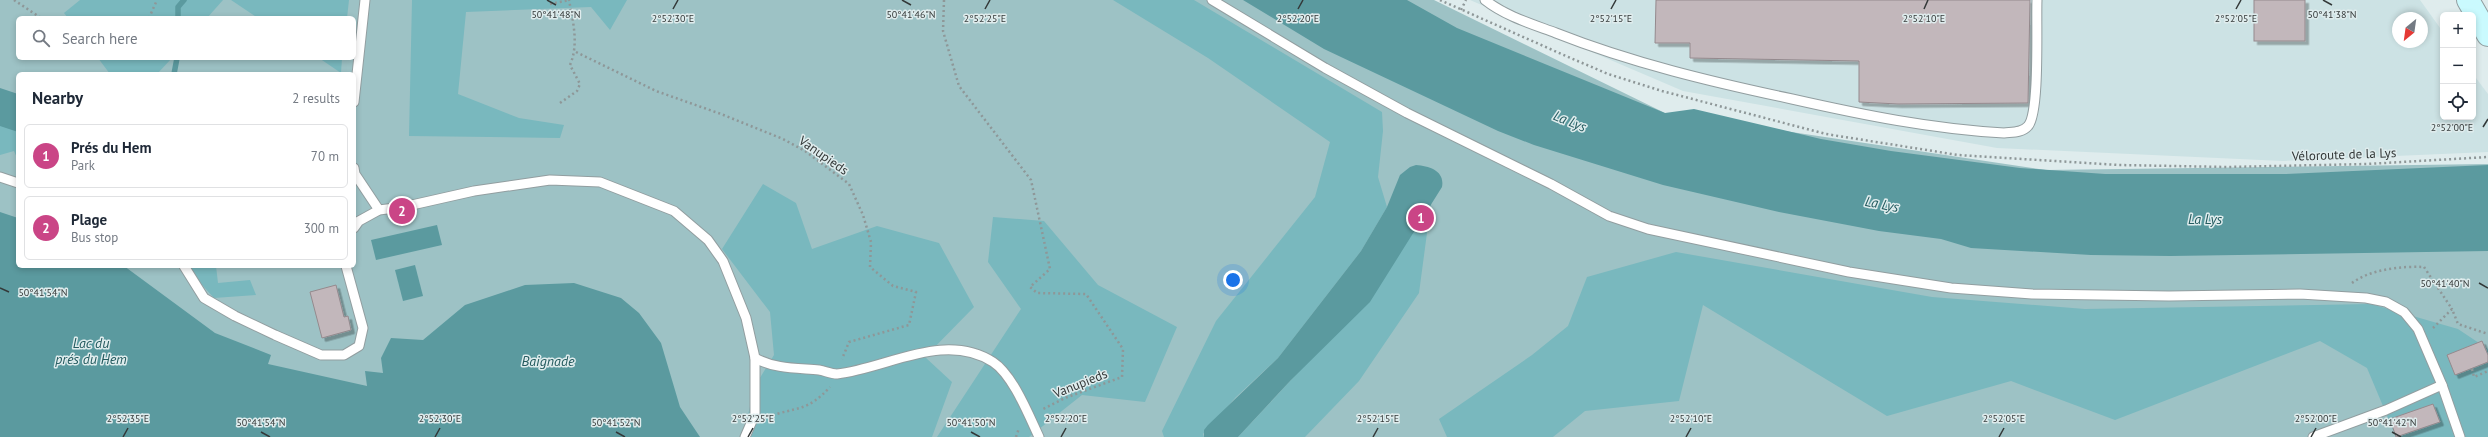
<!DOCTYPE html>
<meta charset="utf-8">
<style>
:root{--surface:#fff;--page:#f2f2f3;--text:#1f2937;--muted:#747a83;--line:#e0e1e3;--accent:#ca4586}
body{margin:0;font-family:"PT Sans",sans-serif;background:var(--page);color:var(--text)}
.controls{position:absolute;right:12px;top:12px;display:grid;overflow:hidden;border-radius:6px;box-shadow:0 2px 6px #0003}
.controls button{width:36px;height:36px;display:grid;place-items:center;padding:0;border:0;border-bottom:1px solid var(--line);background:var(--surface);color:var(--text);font:20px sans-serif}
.compass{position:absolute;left:2392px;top:12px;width:36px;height:36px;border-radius:50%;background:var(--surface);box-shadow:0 2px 6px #0003;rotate:209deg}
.you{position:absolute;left:1233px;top:280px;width:14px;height:14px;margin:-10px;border:3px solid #fff;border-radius:50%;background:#1a73e8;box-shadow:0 0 0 6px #1a73e833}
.badge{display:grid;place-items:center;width:26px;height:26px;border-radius:50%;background:var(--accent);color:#fff;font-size:13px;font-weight:700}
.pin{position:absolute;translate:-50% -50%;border:2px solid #fff;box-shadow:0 1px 4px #0006}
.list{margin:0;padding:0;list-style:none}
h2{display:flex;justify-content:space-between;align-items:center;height:52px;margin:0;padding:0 16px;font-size:17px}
h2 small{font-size:13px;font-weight:400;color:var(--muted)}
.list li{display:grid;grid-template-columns:26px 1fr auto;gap:12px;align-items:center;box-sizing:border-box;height:64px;margin:0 8px 8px;padding:0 8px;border:1px solid var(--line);border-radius:6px}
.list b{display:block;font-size:15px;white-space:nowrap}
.list p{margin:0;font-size:13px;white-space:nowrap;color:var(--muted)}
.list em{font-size:13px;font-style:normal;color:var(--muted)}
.icon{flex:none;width:22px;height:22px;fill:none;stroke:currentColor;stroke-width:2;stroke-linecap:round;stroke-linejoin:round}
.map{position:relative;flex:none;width:2488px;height:437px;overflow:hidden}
.search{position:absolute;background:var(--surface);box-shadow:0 2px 6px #0003;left:16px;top:16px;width:340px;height:44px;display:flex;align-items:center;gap:10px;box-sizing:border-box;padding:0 14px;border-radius:6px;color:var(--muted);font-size:15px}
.panel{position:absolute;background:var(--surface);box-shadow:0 2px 6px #0003;left:16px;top:72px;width:340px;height:196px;border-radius:6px}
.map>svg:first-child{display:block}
</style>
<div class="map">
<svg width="2488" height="437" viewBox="0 0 2488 437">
<defs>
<filter id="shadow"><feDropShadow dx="3.5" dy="3.5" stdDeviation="0" flood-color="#0004"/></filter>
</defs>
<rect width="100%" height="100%" fill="#dfeced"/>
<path fill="#cce2e4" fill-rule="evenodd" d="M 1470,0 L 2420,0 L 2443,32 L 2443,117 L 2473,117 L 2473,74 L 2488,94 L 2488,152 L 2283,161 L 1997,148 L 1683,91 ZM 2398,18 L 2422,18 L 2422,42 L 2398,42 Z"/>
<path fill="#9dc2c5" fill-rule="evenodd" d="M 0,0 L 1434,0 L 1665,113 L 2046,170 L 2488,164 L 2488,437 L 0,437 ZM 18,18 L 354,18 L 354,58 L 18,58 ZM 18,74 L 354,74 L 354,266 L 18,266 Z"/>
<g fill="#79b8be">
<path d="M 80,0 L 223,0 L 207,18 L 68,18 L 64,13 Z"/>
<path d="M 231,0 L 349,0 L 347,18 L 258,18 Z"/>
<path d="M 412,0 L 627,0 L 610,30 L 591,7 L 466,12 L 458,94 L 519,118 L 564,125 L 560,138 L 409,136 Z"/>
<path d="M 1113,0 L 1194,0 L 1382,112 L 1383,131 L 1378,177 L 1387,207 L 1361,251 L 1278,358 L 1236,397 L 1203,434 L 1204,437 L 1164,437 L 1162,431 L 1216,321 L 1315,197 L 1330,142 L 1208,58 Z"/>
<path d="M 98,58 L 172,58 L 157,74 L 110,74 Z"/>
<path d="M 319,58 L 342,58 L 341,73 Z"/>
<path d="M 0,125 L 18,131 L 18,160 L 14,151 L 0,155 Z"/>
<path d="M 763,184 L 796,203 L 812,249 L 877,226 L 939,243 L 974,307 L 925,357 L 952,382 L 932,437 L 740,437 L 744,431 L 755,386 L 774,355 L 770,312 L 722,249 Z"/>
<path d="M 1431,203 L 1419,293 L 1359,381 L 1305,437 L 1238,437 C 1307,364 1377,288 1431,203 Z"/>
<path d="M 993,217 L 1044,221 L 1098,285 L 1177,327 L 1145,402 L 1082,395 L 1029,437 L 937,437 L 1021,309 L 988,262 Z"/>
<path d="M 1676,252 L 1932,297 L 2085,309 L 2371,304 L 2458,329 L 2488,349 L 2488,437 L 2396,437 L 2367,368 L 2320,341 L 2115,420 L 2011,381 L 1887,416 L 1703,305 L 1679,401 L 1585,411 L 1553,437 L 1447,437 L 1439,419 L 1532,355 L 1568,326 L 1587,277 Z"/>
<path d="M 189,266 L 216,266 L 218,283 L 250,280 L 256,295 L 214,298 L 193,275 Z"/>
</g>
<g fill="#5b9a9f">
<path d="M 1243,0 L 1407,0 L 1457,28 L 1665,113 L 1694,109 L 1821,139 L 1891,151 L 2020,168 L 2105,174 L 2286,174 L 2488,165 L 2488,251 L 2170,256 L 2091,255 L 1971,248 L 1941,239 L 1879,231 L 1779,212 L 1663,185 L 1534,145 L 1498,131 L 1324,49 Z"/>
<path d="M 0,88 L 18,94 L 18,132 L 0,126 Z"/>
<path d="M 1416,165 C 1430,166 1445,171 1442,187 L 1370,302 L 1291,380 L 1238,437 L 1204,437 L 1204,430 L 1208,425 L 1278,358 L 1361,251 L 1387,207 L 1400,175 L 1410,167 Z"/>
<path d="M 0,212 L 18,218 L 18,266 L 124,266 L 215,333 L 271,355 L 268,364 L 367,386 L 365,371 L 383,373 L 381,358 L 391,338 L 423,340 L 465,305 L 525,285 L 574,283 L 621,298 L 639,313 L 661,343 L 680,407 L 700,437 L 0,437 Z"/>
<path d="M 437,225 L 442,245 L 376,260 L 371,240 Z"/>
<path d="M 415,265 L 423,296 L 403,301 L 395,270 Z"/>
</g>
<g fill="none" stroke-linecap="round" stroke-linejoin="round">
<g stroke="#5b9a9f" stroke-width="5.5">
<path d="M 178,18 L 178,7 L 184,0"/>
<path d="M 174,74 L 177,58"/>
</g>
</g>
<g fill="#c2b7bb" stroke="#94898d" filter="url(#shadow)">
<path d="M 1656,0 L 2030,0 L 2028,103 L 1898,104 L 1859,102 L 1859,61 L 1690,58 L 1690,43 L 1655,43 Z"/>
<rect x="2254" y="0" width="51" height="41"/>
<path d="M 336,285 L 344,317 L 348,316 L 351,330 L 322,338 L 310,292 Z"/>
<path d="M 2482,341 L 2488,355 L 2488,362 L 2455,375 L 2447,355 Z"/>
<path d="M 2433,404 L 2440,422 L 2396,437 L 2390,419 Z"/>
</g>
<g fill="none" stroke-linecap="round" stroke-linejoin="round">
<g stroke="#929ea0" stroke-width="11">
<g id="service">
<path d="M 1212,0 L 1325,68 L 1407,113 L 1551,184 L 1609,216 L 1648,229 L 1849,272 L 1951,288 L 2032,294 L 2169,296 L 2300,294 L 2366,298 L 2386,302 L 2404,312 L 2418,329 L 2442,385 L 2460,437"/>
<path d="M 1485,0 C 1505,16 1532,24 1556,33 C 1632,63 1712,82 1792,99 C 1863,115 1932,129 2004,133 C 2012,132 2022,133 2028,126 C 2040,113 2036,22 2037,0"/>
<path d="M 354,102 L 365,0"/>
<path d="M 354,168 L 355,174 L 379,210"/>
<path d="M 0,177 L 18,183"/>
<path d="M 354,228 L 359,221 L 379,210 L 403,207 L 474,191 L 550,180 L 600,182 L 674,211 L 708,240 L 723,261 L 746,318 L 755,358 C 775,369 796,368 819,370 C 825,371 831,374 837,374 C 888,368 944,331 993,362 C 1013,375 1029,416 1039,437"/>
<path d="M 184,266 L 204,298 L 235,316 L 275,335 L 321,355 L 344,355 L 359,346 L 363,328 L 346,266"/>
<path d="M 745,437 L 755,414 L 755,358"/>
<path d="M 2313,437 L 2386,410 L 2442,385"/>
</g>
</g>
<g stroke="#929ea0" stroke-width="24">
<path id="secondary" d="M 2468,0 L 2488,35"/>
</g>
<g stroke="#8e9798" stroke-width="2.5" stroke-dasharray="2 3" stroke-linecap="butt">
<path d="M 14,0 L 41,18"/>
<path d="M 944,0 L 943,31 L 959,86 L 1031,180 L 1050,269 L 1030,287 L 1037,293 L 1086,294 L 1123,349 L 1122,377 L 1065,398 L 1041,410"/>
<path d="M 1440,0 L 1566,56 L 1608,74 L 1662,91 L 1826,134 L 1958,155 L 2119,165 L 2228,167 L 2367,164 L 2488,157"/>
<path d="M 550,4 L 569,0"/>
<path d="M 1461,10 L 1466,0"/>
<path d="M 149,18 L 157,0"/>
<path d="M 576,52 L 656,91 L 721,114 L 783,139 L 805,151 L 849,184 L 863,215 L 871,242 L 870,267 L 893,286 L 916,292 L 909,325 L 849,342 L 842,359"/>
<path d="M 560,103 L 577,91 L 580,84 L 570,65 C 579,44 573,22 569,0"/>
<path d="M 2352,283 C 2371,269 2402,266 2424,267 L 2452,309"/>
<path d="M 2433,328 L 2452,309 L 2458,324 L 2488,334"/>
<path d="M 2472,369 L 2474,377 L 2488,371"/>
<path d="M 768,417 C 797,406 806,413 830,387"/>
<path d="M 1016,437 L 1019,428"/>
</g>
<use href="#service" stroke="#fff" stroke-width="9"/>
<use href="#secondary" stroke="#cafafe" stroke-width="22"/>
</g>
<path fill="none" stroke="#333838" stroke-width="1.5" d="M 547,0 L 556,5M 902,0 L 911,5M 2323,0 L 2332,5M 673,9 L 678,0M 985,9 L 990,0M 1298,9 L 1303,0M 1611,9 L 1616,0M 1924,9 L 1928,0M 2236,9 L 2241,0M 2483,127 L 2488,119M 2479,283 L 2488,288M 0,288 L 9,292M 261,432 L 270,437M 616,432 L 625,437M 971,432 L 980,437M 2392,432 L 2401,437M 123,437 L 128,428M 435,437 L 440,428M 748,437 L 753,428M 1061,437 L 1066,428M 1373,437 L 1378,428M 1686,437 L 1691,428M 1999,437 L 2004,428M 2311,437 L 2316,428"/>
<g text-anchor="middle" stroke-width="3" stroke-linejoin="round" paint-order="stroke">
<g font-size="13" fill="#333838" stroke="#dfeced">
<text transform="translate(2344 154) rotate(-2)" y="5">Véloroute de la Lys</text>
<text transform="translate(824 155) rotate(35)" y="5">Vanupieds</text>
<text transform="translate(1080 383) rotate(-22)" y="5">Vanupieds</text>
</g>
<g font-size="14" font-style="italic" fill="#245b5f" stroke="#dfeced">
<text transform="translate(1570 121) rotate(22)" y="5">La Lys</text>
<text transform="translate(1882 204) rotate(11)" y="5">La Lys</text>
<text x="2205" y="224">La Lys</text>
<text x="91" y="348">Lac du<tspan x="91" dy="16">prés du Hem</tspan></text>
<text x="548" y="366">Baignade</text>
</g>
</g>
<g font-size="10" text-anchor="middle" fill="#333838" stroke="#dfeced" stroke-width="3" stroke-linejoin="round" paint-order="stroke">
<text x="2332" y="18">50°41'38"N</text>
<text x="911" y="18">50°41'46"N</text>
<text x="556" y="18">50°41'48"N</text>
<text x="673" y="22">2°52'30"E</text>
<text x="985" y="22">2°52'25"E</text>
<text x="1298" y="22">2°52'20"E</text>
<text x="1611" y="22">2°52'15"E</text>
<text x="1924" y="22">2°52'10"E</text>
<text x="2236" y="22">2°52'05"E</text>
<text x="2452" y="131">2°52'00"E</text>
<text x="2445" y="287">50°41'40"N</text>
<text x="43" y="296">50°41'54"N</text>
<text x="128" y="422">2°52'35"E</text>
<text x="440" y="422">2°52'30"E</text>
<text x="753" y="422">2°52'25"E</text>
<text x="1066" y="422">2°52'20"E</text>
<text x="1378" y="422">2°52'15"E</text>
<text x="1691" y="422">2°52'10"E</text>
<text x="2004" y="422">2°52'05"E</text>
<text x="2316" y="422">2°52'00"E</text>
<text x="261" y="426">50°41'54"N</text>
<text x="616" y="426">50°41'52"N</text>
<text x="971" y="426">50°41'50"N</text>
<text x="2392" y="426">50°41'42"N</text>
</g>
</svg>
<div class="controls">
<button>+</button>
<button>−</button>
<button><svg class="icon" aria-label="locate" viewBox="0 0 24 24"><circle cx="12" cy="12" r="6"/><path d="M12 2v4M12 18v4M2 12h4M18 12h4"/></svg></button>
</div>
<svg class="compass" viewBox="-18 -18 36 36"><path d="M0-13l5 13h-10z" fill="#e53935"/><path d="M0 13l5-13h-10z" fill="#747a83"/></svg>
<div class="you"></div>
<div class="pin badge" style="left:1421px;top:218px">1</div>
<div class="pin badge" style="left:402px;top:211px">2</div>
<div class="search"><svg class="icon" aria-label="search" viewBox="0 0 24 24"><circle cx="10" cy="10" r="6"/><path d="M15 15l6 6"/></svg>Search here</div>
<section class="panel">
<h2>Nearby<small>2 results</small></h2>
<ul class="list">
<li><span class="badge">1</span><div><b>Prés du Hem</b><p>Park</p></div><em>70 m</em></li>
<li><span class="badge">2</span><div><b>Plage</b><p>Bus stop</p></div><em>300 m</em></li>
</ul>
</section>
</div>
